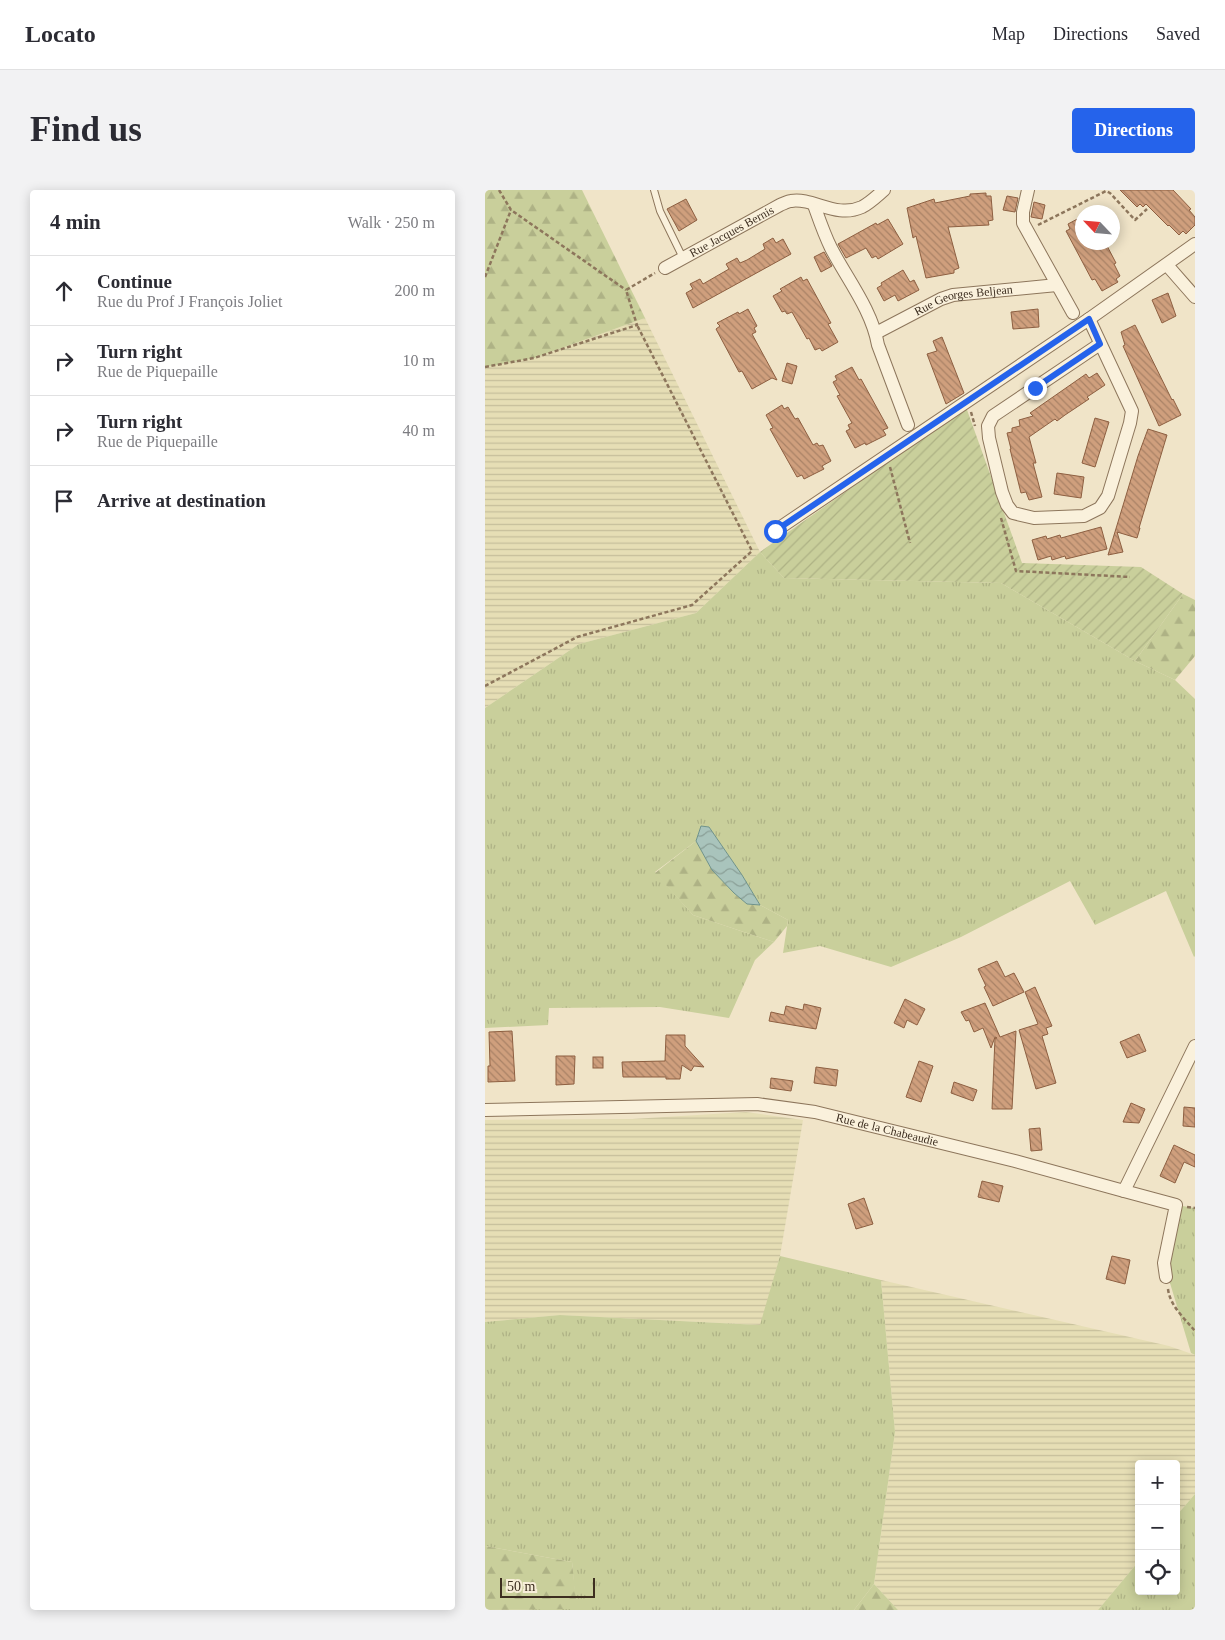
<!DOCTYPE html>
<meta charset="utf-8">
<style>
:root{--surface:#fff;--page:#f2f2f3;--text:#2b2b33;--muted:#7c7c81;--line:#e1e1e2;--accent:#2563eb}
body{margin:0;font-family:Georgia,serif;background:var(--page);color:var(--text)}
.controls{position:absolute;right:15px;bottom:15px;display:grid;overflow:hidden;border-radius:5px;box-shadow:0 2px 12px #0003}
.controls button{width:45px;height:45px;display:grid;place-items:center;padding:0;border:0;border-bottom:1px solid var(--line);background:var(--surface);color:var(--text);font:25px sans-serif}
.compass{position:absolute;left:590px;top:15px;width:45px;height:45px;border-radius:50%;background:var(--surface);box-shadow:0 2px 12px #0003;rotate:296deg}
.scale{position:absolute;left:15px;bottom:12px;width:95px;box-sizing:border-box;padding-left:5px;border:2px solid #3d2e20;border-top:0;font-size:14px;line-height:18px;white-space:nowrap;color:#3d2e20;-webkit-text-stroke:4px #f7eed8;paint-order:stroke}
.stop{position:absolute;width:15px;height:15px;margin:-11px;border:4px solid #2563eb;border-radius:50%;background:#fff}
.stop.end{background:#2563eb;border-color:#fff;box-shadow:0 1px 5px #0008}
.list{margin:0;padding:0;list-style:none}
h2{display:flex;justify-content:space-between;align-items:center;height:65px;margin:0;padding:0 20px;font-size:21px}
h2 small{font-size:16px;font-weight:400;color:var(--muted)}
.list li{display:grid;grid-template-columns:32px 1fr auto;gap:15px;align-items:center;box-sizing:border-box;height:70px;padding:0 20px;border-top:1px solid var(--line)}
.list b{display:block;font-size:19px;white-space:nowrap}
.list p{margin:0;font-size:16px;white-space:nowrap;color:var(--muted)}
.list em{font-size:16px;font-style:normal;color:var(--muted)}
.icon{flex:none;width:28px;height:28px;fill:none;stroke:currentColor;stroke-width:2;stroke-linecap:round;stroke-linejoin:round}
.map{position:relative;flex:none;width:710px;height:1420px;overflow:hidden;border-radius:5px}
header{display:flex;align-items:center;gap:30px;box-sizing:border-box;height:70px;padding:0 25px;background:var(--surface);border-bottom:1px solid var(--line)}
header strong{font-size:24px}
nav{display:flex;gap:28px;margin-inline-start:auto;font-size:18px}
.intro{display:flex;align-items:center;justify-content:space-between;box-sizing:border-box;height:120px;padding:0 30px}
h1{margin:0;font-size:35px}
.button{padding:12px 22px;border-radius:5px;background:var(--accent);color:#fff;font-size:18px;font-weight:700}
main{display:flex;gap:30px;padding:0 30px}
aside{flex:1;background:var(--surface);border-radius:5px;box-shadow:0 2px 12px #0003}
.map>svg:first-child{display:block}
</style>
<header>
<strong>Locato</strong>
<nav><a>Map</a><a>Directions</a><a>Saved</a></nav>
</header>
<div class="intro"><h1>Find us</h1><a class="button">Directions</a></div>
<main>
<aside>
<h2>4 min<small>Walk · 250 m</small></h2>
<ul class="list">
<li><svg class="icon" aria-label="ahead" viewBox="0 0 24 24"><path d="M12 20V5M6 11l6-6 6 6"/></svg><div><b>Continue</b><p>Rue du Prof J François Joliet</p></div><em>200 m</em></li>
<li><svg class="icon" aria-label="right" viewBox="0 0 24 24"><path d="M7 20v-9h11M14 6l5 5-5 5"/></svg><div><b>Turn right</b><p>Rue de Piquepaille</p></div><em>10 m</em></li>
<li><svg class="icon" aria-label="right" viewBox="0 0 24 24"><path d="M7 20v-9h11M14 6l5 5-5 5"/></svg><div><b>Turn right</b><p>Rue de Piquepaille</p></div><em>40 m</em></li>
<li><svg class="icon" aria-label="arrive" viewBox="0 0 24 24"><path d="M6 21V4h12l-3 4 3 4H6"/></svg><div><b>Arrive at destination</b></div></li>
</ul>
</aside>
<div class="map">
<svg width="710" height="1420" viewBox="0 0 710 1420">
<defs>
<pattern id="farmland-rules" width="6" height="5" patternUnits="userSpaceOnUse" patternTransform="scale(1.25)"><rect width="6" height="5" fill="#e6deb5"/><path d="M0 2.5h6" fill="none" stroke="#c6bf9b"/></pattern>
<pattern id="grass-tufts" width="24" height="20" patternUnits="userSpaceOnUse" patternTransform="scale(1.25)"><rect width="24" height="20" fill="#c9cf9b"/><path d="M3 7l-1-3M5 7V3M7 7l1-3M15 17l-1-3M17 17v-4M19 17l1-3" fill="none" stroke="#aeb285"/></pattern>
<pattern id="forest-firs" width="22" height="20" patternUnits="userSpaceOnUse" patternTransform="scale(1.25)"><rect width="22" height="20" fill="#c9cf9b"/><path d="M5 1l3.5 6h-7zM16 11l3.5 6h-7z" fill="#aeb285"/></pattern>
<pattern id="garden-furrows" width="10" height="10" patternUnits="userSpaceOnUse" patternTransform="scale(1.25)"><rect width="10" height="10" fill="#c9cf9b"/><path d="M-1 1l2-2M0 10L10 0M9 11l2-2" fill="none" stroke="#aeb285"/></pattern>
<pattern id="water-waves" width="16" height="10" patternUnits="userSpaceOnUse" patternTransform="scale(1.25)"><rect width="16" height="10" fill="#a9c4bc"/><path d="M0 5q4-4 8 0t8 0" fill="none" stroke="#8ba098"/></pattern>
<pattern id="building-back-hatch" width="6" height="6" patternUnits="userSpaceOnUse" patternTransform="scale(1.25)"><rect width="6" height="6" fill="#cf9f7d"/><path d="M-1 5l2 2M0 0l6 6M5-1l2 2" fill="none" stroke="#a98266"/></pattern>
</defs>
<rect width="100%" height="100%" fill="#f0e4c8"/>
<g fill="url(#farmland-rules)">
<path d="M 160,128 L 275,362 L 211,423 L 94,454 L 0,518 L 0,177 L 49,168 Z"/>
<path d="M 261,922 L 318,930 L 295,1066 L 276,1135 L 75,1125 L 0,1132 L 0,930 L 147,929 Z"/>
<path d="M 396,1090 L 684,1156 L 710,1165 L 710,1304 L 691,1326 L 691,1274 L 654,1274 L 654,1371 L 613,1420 L 413,1420 L 389,1394 L 410,1242 Z"/>
</g>
<g fill="url(#grass-tufts)">
<path d="M 275,362 L 299,388 L 516,393 L 650,471 L 690,490 L 710,509 L 710,766 L 709,767 L 681,701 L 610,735 L 585,691 L 476,747 L 406,777 L 335,756 L 298,763 L 303,730 L 275,715 L 257,685 L 224,637 L 216,636 L 211,651 L 170,682 L 208,725 L 289,752 L 270,770 L 244,828 L 175,817 L 64,818 L 63,835 L 0,838 L 0,518 L 94,454 L 211,423 Z"/>
<path d="M 691,1015 L 710,1018 L 710,1165 L 706,1163 L 679,1073 Z"/>
<path d="M 295,1066 L 396,1090 L 410,1242 L 389,1394 L 369,1420 L 8,1420 L 91,1418 L 87,1372 L 0,1356 L 0,1132 L 75,1125 L 275,1135 Z"/>
<path d="M 710,1304 L 710,1420 L 613,1420 L 654,1371 L 654,1401 L 691,1401 L 691,1326 Z"/>
</g>
<g fill="url(#forest-firs)">
<path d="M 0,0 L 97,0 L 160,128 L 49,168 L 0,177 Z"/>
<path d="M 698,404 L 710,410 L 710,466 L 690,490 L 650,471 Z"/>
<path d="M 211,651 L 227,680 L 249,703 L 262,714 L 275,715 L 303,730 L 302,736 L 289,752 L 208,725 L 170,683 Z"/>
<path d="M 0,1356 L 87,1372 L 92,1419 L 0,1420 Z"/>
<path d="M 389,1394 L 413,1420 L 369,1420 Z"/>
</g>
<path fill="url(#garden-furrows)" d="M 481,217 L 537,373 L 656,377 L 698,404 L 650,471 L 516,393 L 299,388 L 275,362 Z"/>
<path fill="url(#water-waves)" stroke="#6f938a" d="M 216,636 L 224,637 L 257,685 L 275,715 L 262,714 L 249,703 L 227,680 L 211,651 Z"/>
<g fill="url(#building-back-hatch)" stroke="#8d5f41">
<path d="M 635,0 L 688,0 L 706,19 L 704,20 L 710,27 L 710,35 L 701,44 L 698,41 L 694,45 L 684,35 L 683,36 L 661,14 L 658,17 L 655,14 L 652,17 Z"/>
<path d="M 501,3 L 501,6 L 506,6 L 508,30 L 503,31 L 504,35 L 463,37 L 474,78 L 469,80 L 469,83 L 441,88 L 431,46 L 428,48 L 422,18 L 449,9 L 450,13 L 485,6 L 485,4 Z"/>
<path d="M 522,6 L 533,8 L 530,22 L 518,20 Z"/>
<path d="M 201,9 L 212,30 L 194,41 L 182,19 Z"/>
<path d="M 549,12 L 560,15 L 557,29 L 546,27 Z"/>
<path d="M 598,26 L 598,52 L 620,52 L 631,73 L 629,74 L 635,86 L 631,89 L 633,92 L 617,101 L 610,89 L 607,90 L 581,41 L 585,39 L 583,34 Z"/>
<path d="M 403,29 L 418,54 L 393,69 L 391,66 L 387,68 L 381,58 L 361,68 L 353,54 L 391,33 L 392,35 Z"/>
<path d="M 288,48 L 291,53 L 298,49 L 306,64 L 208,118 L 201,103 L 208,99 L 205,94 L 215,89 L 218,94 L 244,79 L 241,74 L 252,68 L 255,73 L 262,70 L 280,59 L 278,54 Z"/>
<path d="M 339,62 L 347,76 L 336,82 L 329,67 Z"/>
<path d="M 418,80 L 425,92 L 429,90 L 434,100 L 413,111 L 410,105 L 399,111 L 392,98 L 397,95 L 396,93 Z"/>
<path d="M 316,87 L 318,91 L 322,89 L 346,133 L 343,134 L 353,152 L 337,161 L 335,158 L 330,160 L 324,148 L 322,149 L 307,122 L 302,124 L 300,121 L 297,122 L 288,106 L 297,101 L 295,99 Z"/>
<path d="M 683,103 L 691,126 L 677,133 L 667,110 Z"/>
<path d="M 263,119 L 272,136 L 269,138 L 271,142 L 267,144 L 292,190 L 287,188 L 267,199 L 257,181 L 254,182 L 231,139 L 235,136 L 232,133 L 253,122 L 254,124 Z"/>
<path d="M 553,119 L 554,137 L 528,139 L 526,122 Z"/>
<path d="M 650,135 L 687,210 L 688,209 L 696,225 L 674,236 L 638,156 L 640,155 L 636,142 Z"/>
<path d="M 457,147 L 479,203 L 461,214 L 442,164 L 452,161 L 448,151 Z"/>
<path d="M 302,173 L 312,176 L 307,194 L 297,191 Z"/>
<path d="M 367,177 L 374,190 L 376,189 L 403,238 L 398,240 L 401,245 L 381,255 L 380,253 L 370,258 L 361,241 L 365,239 L 363,235 L 367,233 L 352,206 L 355,205 L 348,192 L 352,190 L 350,186 Z"/>
<path d="M 612,183 L 620,195 L 602,207 L 604,209 L 580,225 L 572,231 L 570,229 L 544,247 L 551,273 L 548,273 L 557,307 L 544,310 L 541,302 L 536,303 L 525,259 L 526,259 L 522,243 L 527,242 L 527,238 L 535,236 L 534,230 L 548,226 L 545,223 L 601,184 L 604,188 Z"/>
<path d="M 297,215 L 299,219 L 303,217 L 310,229 L 313,228 L 328,255 L 332,253 L 334,256 L 338,255 L 346,271 L 337,276 L 339,279 L 319,289 L 317,285 L 312,287 L 285,239 L 288,238 L 281,225 Z"/>
<path d="M 610,228 L 624,232 L 610,277 L 597,273 Z"/>
<path d="M 663,239 L 682,245 L 654,338 L 655,338 L 652,348 L 632,342 L 638,362 L 623,365 L 653,266 Z"/>
<path d="M 572,283 L 599,287 L 596,308 L 569,304 Z"/>
<path d="M 616,337 L 622,359 L 581,369 L 580,366 L 567,370 L 566,366 L 553,370 L 547,350 L 561,346 L 562,349 L 575,345 L 576,348 Z"/>
<path d="M 512,771 L 520,787 L 529,783 L 539,802 L 508,816 L 499,797 L 501,796 L 493,779 Z"/>
<path d="M 550,797 L 567,836 L 561,838 L 563,844 L 557,846 L 571,893 L 551,899 L 534,840 L 553,834 L 540,802 Z"/>
<path d="M 420,809 L 440,819 L 432,835 L 422,830 L 419,838 L 409,833 Z"/>
<path d="M 500,813 L 515,847 L 531,841 L 527,919 L 507,919 L 510,848 L 512,848 L 510,847 L 506,858 L 498,838 L 489,842 L 484,830 L 481,831 L 476,822 Z"/>
<path d="M 319,814 L 336,818 L 331,839 L 284,831 L 286,822 L 299,825 L 301,816 L 318,820 Z"/>
<path d="M 27,841 L 30,891 L 3,892 L 3,876 L 5,876 L 4,842 Z"/>
<path d="M 654,844 L 661,861 L 642,868 L 635,852 Z"/>
<path d="M 181,845 L 200,845 L 200,856 L 219,877 L 209,876 L 206,881 L 197,875 L 195,889 L 181,889 L 181,887 L 138,887 L 137,872 L 180,871 Z"/>
<path d="M 71,866 L 90,866 L 89,894 L 71,895 Z"/>
<rect x="108" y="867" width="10" height="11"/>
<path d="M 434,871 L 448,876 L 436,912 L 421,907 Z"/>
<path d="M 331,877 L 353,880 L 351,896 L 329,893 Z"/>
<path d="M 286,888 L 308,891 L 306,901 L 285,898 Z"/>
<path d="M 469,892 L 492,900 L 488,911 L 466,903 Z"/>
<path d="M 646,913 L 660,919 L 654,933 L 638,932 Z"/>
<path d="M 699,917 L 710,918 L 710,937 L 698,936 Z"/>
<path d="M 555,938 L 557,960 L 546,961 L 544,939 Z"/>
<path d="M 689,955 L 710,965 L 710,977 L 699,972 L 690,993 L 675,986 Z"/>
<path d="M 497,991 L 518,996 L 514,1012 L 493,1007 Z"/>
<path d="M 379,1008 L 388,1034 L 371,1039 L 363,1014 Z"/>
<path d="M 627,1066 L 645,1070 L 640,1094 L 621,1089 Z"/>
</g>
<g fill="none" stroke-linecap="round" stroke-linejoin="round">
<g stroke="#8d765c" stroke-width="8">
<path id="service" d="M 169,0 L 175,21 L 198,68"/>
</g>
<g stroke="#8d765c" stroke-width="14">
<g id="minor">
<path d="M 543,0 L 538,22 L 538,33 L 588,123"/>
<path d="M 329,15 C 334,29 339,44 346,58 C 362,89 387,120 393,155 L 423,235"/>
<path d="M 682,75 L 710,107"/>
<path id="s1" d="M 180,78 L 295,15 C 298,14 303,11 306,11 C 328,7 351,29 377,17 C 385,13 392,6 399,0"/>
<path d="M 604,129 L 647,221 L 645,233 L 623,306 L 615,318 L 599,326 L 549,328 L 528,323 L 522,315 L 517,302 L 504,248 L 503,236 L 508,226 L 615,154"/>
<path id="s2" d="M 391,143 L 456,109 L 468,105 L 572,95"/>
<path d="M 290,341 L 604,129 L 710,54"/>
<path id="s3" d="M 0,920 L 272,914 L 330,922 L 530,971 L 639,1001 L 710,856"/>
<path d="M 639,1001 L 691,1015 L 679,1073 L 681,1087"/>
</g>
</g>
<g stroke="#8d765c" stroke-width="2.5" stroke-dasharray="4 2.5" stroke-linecap="butt">
<path d="M 14,0 L 26,20 L 141,100"/>
<path d="M 553,35 L 621,1 L 625,3 L 650,30 L 662,19"/>
<path d="M 0,87 L 26,20"/>
<path d="M 0,177 L 49,168 L 152,135 L 141,100 L 170,83"/>
<path d="M 486,222 L 490,236"/>
<path d="M 405,277 L 425,353"/>
<path d="M 516,328 L 531,381 L 645,387"/>
<path d="M 0,496 L 92,447 L 207,415 L 267,361 L 152,135"/>
<path d="M 702,1017 L 710,1018"/>
<path d="M 683,1099 C 685,1116 700,1129 710,1141"/>
</g>
<use href="#service" stroke="#faf1dc" stroke-width="6"/>
<use href="#minor" stroke="#faf1dc" stroke-width="12"/>
</g>
<g fill="none" stroke-linecap="round" stroke-linejoin="round">
<path stroke="#2563eb" stroke-width="6" d="M 290,341 L 604,129 L 615,154 L 550,198"/>
</g>
<g text-anchor="middle" stroke-width="4" stroke-linejoin="round" paint-order="stroke">
<g font-size="12" fill="#3d2e20" stroke="#f7eed8">
<text dy="4" stroke="none"><textPath href="#s1" startOffset="76">Rue Jacques Bernis</textPath></text>
<text dy="4" stroke="none"><textPath href="#s2" startOffset="95">Rue Georges Beljean</textPath></text>
<text dy="4" stroke="none"><textPath href="#s3" startOffset="405">Rue de la Chabeaudie</textPath></text>
</g>
</g>
</svg>
<div class="controls">
<button>+</button>
<button>−</button>
<button><svg class="icon" aria-label="locate" viewBox="0 0 24 24"><circle cx="12" cy="12" r="6"/><path d="M12 2v4M12 18v4M2 12h4M18 12h4"/></svg></button>
</div>
<svg class="compass" viewBox="-18 -18 36 36"><path d="M0-13l5 13h-10z" fill="#e53935"/><path d="M0 13l5-13h-10z" fill="#7c7c81"/></svg>
<div class="scale">50 m</div>
<div class="stop" style="left:290px;top:341px"></div>
<div class="stop end" style="left:550px;top:198px"></div>
</div>
</main>
